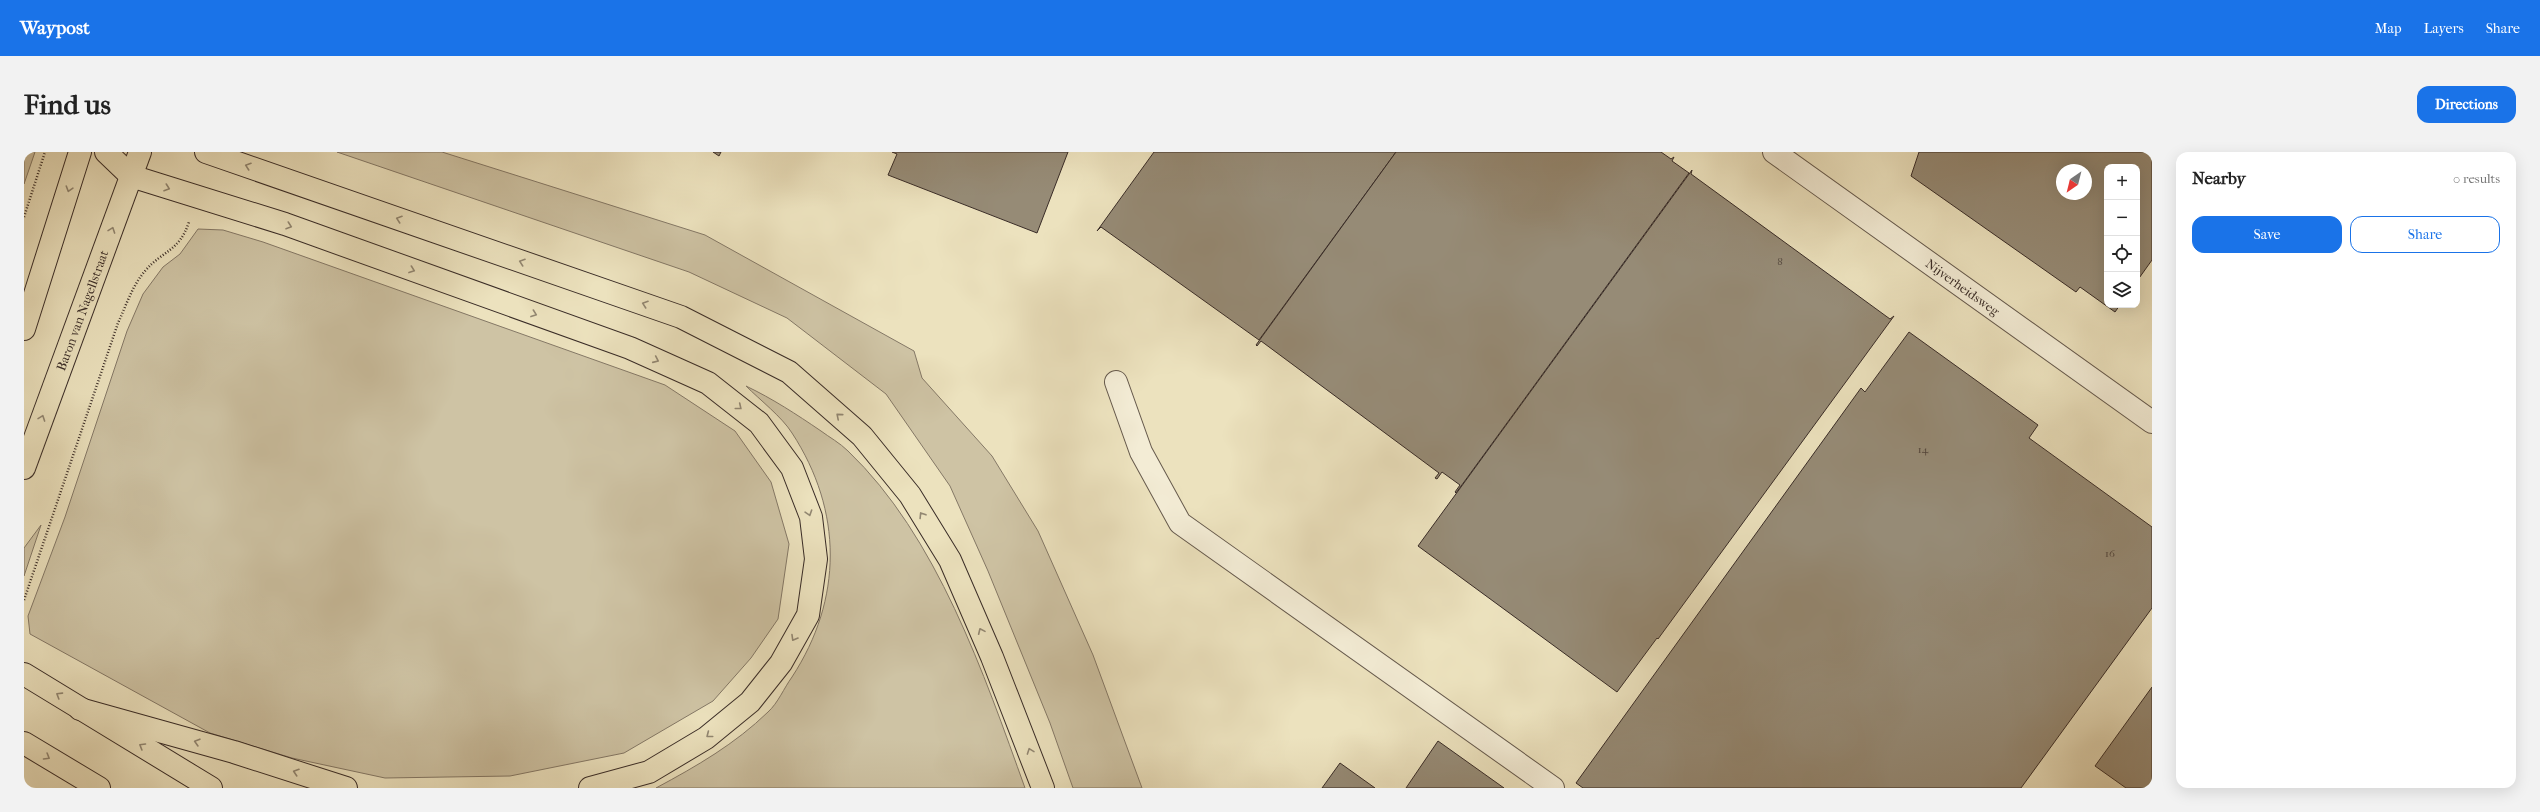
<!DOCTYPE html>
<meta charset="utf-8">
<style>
:root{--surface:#fff;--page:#f2f2f2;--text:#222;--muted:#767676;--line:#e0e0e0;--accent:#1a73e8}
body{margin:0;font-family:"IM FELL French Canon",serif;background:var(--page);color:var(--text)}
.controls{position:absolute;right:12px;top:12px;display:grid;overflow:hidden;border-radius:8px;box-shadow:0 4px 16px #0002}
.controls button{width:36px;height:36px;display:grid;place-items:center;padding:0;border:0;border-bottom:1px solid var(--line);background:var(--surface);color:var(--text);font:20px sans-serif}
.compass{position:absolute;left:2032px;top:12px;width:36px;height:36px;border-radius:50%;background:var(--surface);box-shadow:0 4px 16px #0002;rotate:215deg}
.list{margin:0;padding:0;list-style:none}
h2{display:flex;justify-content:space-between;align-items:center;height:52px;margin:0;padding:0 16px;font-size:17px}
h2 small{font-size:13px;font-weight:400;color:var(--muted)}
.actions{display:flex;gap:8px;padding:12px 16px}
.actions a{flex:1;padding:9px 0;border:1px solid var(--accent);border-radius:12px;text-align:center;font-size:14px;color:var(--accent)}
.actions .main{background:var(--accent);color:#fff}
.icon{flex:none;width:22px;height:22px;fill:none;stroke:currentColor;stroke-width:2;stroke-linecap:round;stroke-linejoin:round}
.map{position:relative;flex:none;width:2128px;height:636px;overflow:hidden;border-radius:12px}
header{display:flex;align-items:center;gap:24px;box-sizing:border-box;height:56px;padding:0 20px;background:var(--accent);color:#fff}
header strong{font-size:19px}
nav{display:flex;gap:22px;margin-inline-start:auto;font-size:14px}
.intro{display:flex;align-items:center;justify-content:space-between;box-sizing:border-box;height:96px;padding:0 24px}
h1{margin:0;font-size:28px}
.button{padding:10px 18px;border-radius:12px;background:var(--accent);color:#fff;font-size:14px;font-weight:700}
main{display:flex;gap:24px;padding:0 24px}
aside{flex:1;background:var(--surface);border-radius:12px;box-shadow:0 4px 16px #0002}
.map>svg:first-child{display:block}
</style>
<header>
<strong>Waypost</strong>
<nav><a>Map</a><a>Layers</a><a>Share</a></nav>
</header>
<div class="intro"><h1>Find us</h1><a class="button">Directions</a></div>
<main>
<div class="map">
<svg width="2128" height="636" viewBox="0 0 2128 636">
<rect width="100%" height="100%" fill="#ece2be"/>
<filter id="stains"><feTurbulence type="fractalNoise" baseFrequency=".005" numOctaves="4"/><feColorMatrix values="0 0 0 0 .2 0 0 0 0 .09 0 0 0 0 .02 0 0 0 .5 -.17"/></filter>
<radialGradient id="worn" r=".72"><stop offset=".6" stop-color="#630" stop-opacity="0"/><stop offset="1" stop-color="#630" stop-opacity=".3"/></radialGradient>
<g fill="#cec3a4" stroke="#847866">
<path d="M 0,0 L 11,0 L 0,32 Z"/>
<path d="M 313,0 L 418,0 L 681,83 L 890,199 L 898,226 L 968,304 L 1014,379 L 1069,503 L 1118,636 L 1049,636 L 1026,571 L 964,419 L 926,334 L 862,242 L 763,166 L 665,120 Z"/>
<path d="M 174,77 L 199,78 L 239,90 L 641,233 L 711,279 L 747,330 L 765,392 L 754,467 L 727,506 L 689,549 L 600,601 L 486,624 L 361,626 L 268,606 L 186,581 L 6,482 L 4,464 L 41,365 L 103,179 L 119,142 L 139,115 L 156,102 Z"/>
<path d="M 722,234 C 749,247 772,262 797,279 C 805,285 816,291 824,299 C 913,384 960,522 1001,636 L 632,636 C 673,614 711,592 744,560 C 754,551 760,536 768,525 C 819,447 819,359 768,281 C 758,265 736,248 722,234 Z"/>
<path d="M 17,373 L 0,424 L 0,396 Z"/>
</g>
<g fill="#968b76" stroke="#392c27" fill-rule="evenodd">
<path d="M 689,0 L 697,0 L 695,4 Z"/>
<path d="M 868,0 L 1044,0 L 1013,81 L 864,23 L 873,2 Z"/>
<path d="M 1130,0 L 1372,0 L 1235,188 L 1077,75 L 1073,79 Z"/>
<path d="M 1372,0 L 1637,0 L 1647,7 L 1650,5 L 1648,9 L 1665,21 L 1432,341 L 1431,340 L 1436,333 L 1418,320 L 1413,327 L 1411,326 L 1415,321 L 1237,189 L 1233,194 L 1232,193 Z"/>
<path d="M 1895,0 L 2128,0 L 2128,108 L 2113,129 L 2113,15 L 2083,15 L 2083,153 L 2096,153 L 2091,160 L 2056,135 L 2052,140 L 1887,24 ZM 2038,18 L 2062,18 L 2062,42 L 2038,42 Z"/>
<path d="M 1668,18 L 1667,22 L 1866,167 L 1870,164 L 1634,487 L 1633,486 L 1593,540 L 1394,394 Z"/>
<path d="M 1885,180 L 2014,273 L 2005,286 L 2128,375 L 2128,456 L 1997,636 L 1559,636 L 1552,631 L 1837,236 L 1841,240 Z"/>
<path d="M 2128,535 L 2128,636 L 2102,636 L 2071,614 Z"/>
<path d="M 1414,589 L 1480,636 L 1382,636 Z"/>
<path d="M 1316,611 L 1351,636 L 1298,636 Z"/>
</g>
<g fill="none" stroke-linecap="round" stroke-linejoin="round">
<g stroke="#665a4d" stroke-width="24">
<g id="minor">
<path id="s1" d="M 1750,0 L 2128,270"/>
<path d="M 1092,230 L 1117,300 L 1156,371 L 1529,636"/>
</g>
</g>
<g stroke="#392c27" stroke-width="24">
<g id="major">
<path d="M 0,177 L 56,0"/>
<path id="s2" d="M 0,316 L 116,0"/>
</g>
</g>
<g stroke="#392c27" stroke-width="24">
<g id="highway">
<path d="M 82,0 L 107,24 L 261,72 L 606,196 L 684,231 L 735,271 L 768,316 L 787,365 L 792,407 L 784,463 L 757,511 L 726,550 L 682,586 L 625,620 L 566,636"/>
<path d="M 182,0 L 657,165 L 765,220 L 838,284 L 886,343 L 926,408 L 968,505 L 1019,636"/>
<path d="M 0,522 L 187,636"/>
<path d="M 56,557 L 210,600 L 322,636"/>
<path d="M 0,591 L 75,636"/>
</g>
</g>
<g stroke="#392c27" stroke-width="2.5" stroke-dasharray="1 2" stroke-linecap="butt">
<path d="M 0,65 L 21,0"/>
<path d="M 0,448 L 94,171 C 102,154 108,134 121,119 C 139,98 155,100 165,70"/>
</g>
<use href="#minor" stroke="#f3ecd5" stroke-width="22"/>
<use href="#major" stroke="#ece2be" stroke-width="22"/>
<use href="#highway" stroke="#ece2be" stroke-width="22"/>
</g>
<defs><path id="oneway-chevron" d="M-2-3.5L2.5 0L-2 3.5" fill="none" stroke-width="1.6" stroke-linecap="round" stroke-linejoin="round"/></defs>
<g stroke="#928772">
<use href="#oneway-chevron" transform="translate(224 14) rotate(-161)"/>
<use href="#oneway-chevron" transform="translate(143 36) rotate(19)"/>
<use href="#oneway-chevron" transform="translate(45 37) rotate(107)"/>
<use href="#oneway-chevron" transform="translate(375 67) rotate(-161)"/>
<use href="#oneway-chevron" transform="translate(265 74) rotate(19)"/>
<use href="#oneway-chevron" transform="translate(88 78) rotate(-70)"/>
<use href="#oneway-chevron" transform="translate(498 110) rotate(-161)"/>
<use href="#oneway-chevron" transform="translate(388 118) rotate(20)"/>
<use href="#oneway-chevron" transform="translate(621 152) rotate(-161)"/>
<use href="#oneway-chevron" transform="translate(510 162) rotate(20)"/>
<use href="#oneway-chevron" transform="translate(632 208) rotate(24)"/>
<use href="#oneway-chevron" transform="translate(715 255) rotate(39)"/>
<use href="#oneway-chevron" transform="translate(815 264) rotate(-139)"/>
<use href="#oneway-chevron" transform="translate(18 266) rotate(-70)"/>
<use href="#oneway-chevron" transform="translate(785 361) rotate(72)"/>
<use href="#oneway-chevron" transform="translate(898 363) rotate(-122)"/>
<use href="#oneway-chevron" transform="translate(957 479) rotate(-114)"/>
<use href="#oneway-chevron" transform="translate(770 486) rotate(120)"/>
<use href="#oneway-chevron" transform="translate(35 543) rotate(-148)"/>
<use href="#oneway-chevron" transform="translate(685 583) rotate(142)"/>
<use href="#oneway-chevron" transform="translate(173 590) rotate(-164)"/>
<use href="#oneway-chevron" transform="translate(118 594) rotate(-149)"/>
<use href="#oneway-chevron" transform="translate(1006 599) rotate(-110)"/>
<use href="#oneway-chevron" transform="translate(23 605) rotate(31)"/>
<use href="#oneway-chevron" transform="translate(272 620) rotate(-162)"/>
</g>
<g text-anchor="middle" stroke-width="3" stroke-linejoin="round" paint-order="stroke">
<g font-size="11" fill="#50443b">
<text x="1756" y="113">8</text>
<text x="1899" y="301">14</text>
<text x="2086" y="405">16</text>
</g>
<g font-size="13" fill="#392c27" stroke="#f3ecd5">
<text dy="5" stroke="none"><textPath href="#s1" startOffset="232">Nijverheidsweg</textPath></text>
<text dy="5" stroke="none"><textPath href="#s2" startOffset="168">Baron van Nagellstraat</textPath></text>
</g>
</g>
<rect width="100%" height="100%" filter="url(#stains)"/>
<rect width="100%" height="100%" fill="url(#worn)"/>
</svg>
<div class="controls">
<button>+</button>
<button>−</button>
<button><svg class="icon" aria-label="locate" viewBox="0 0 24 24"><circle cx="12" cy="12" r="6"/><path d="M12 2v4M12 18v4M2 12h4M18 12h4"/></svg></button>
<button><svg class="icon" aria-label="layers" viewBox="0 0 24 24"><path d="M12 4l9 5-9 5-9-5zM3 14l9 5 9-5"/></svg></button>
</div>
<svg class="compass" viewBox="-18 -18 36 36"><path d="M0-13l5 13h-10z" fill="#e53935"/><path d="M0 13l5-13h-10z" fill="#767676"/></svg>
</div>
<aside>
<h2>Nearby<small>0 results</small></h2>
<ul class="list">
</ul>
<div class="actions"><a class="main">Save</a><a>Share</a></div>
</aside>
</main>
